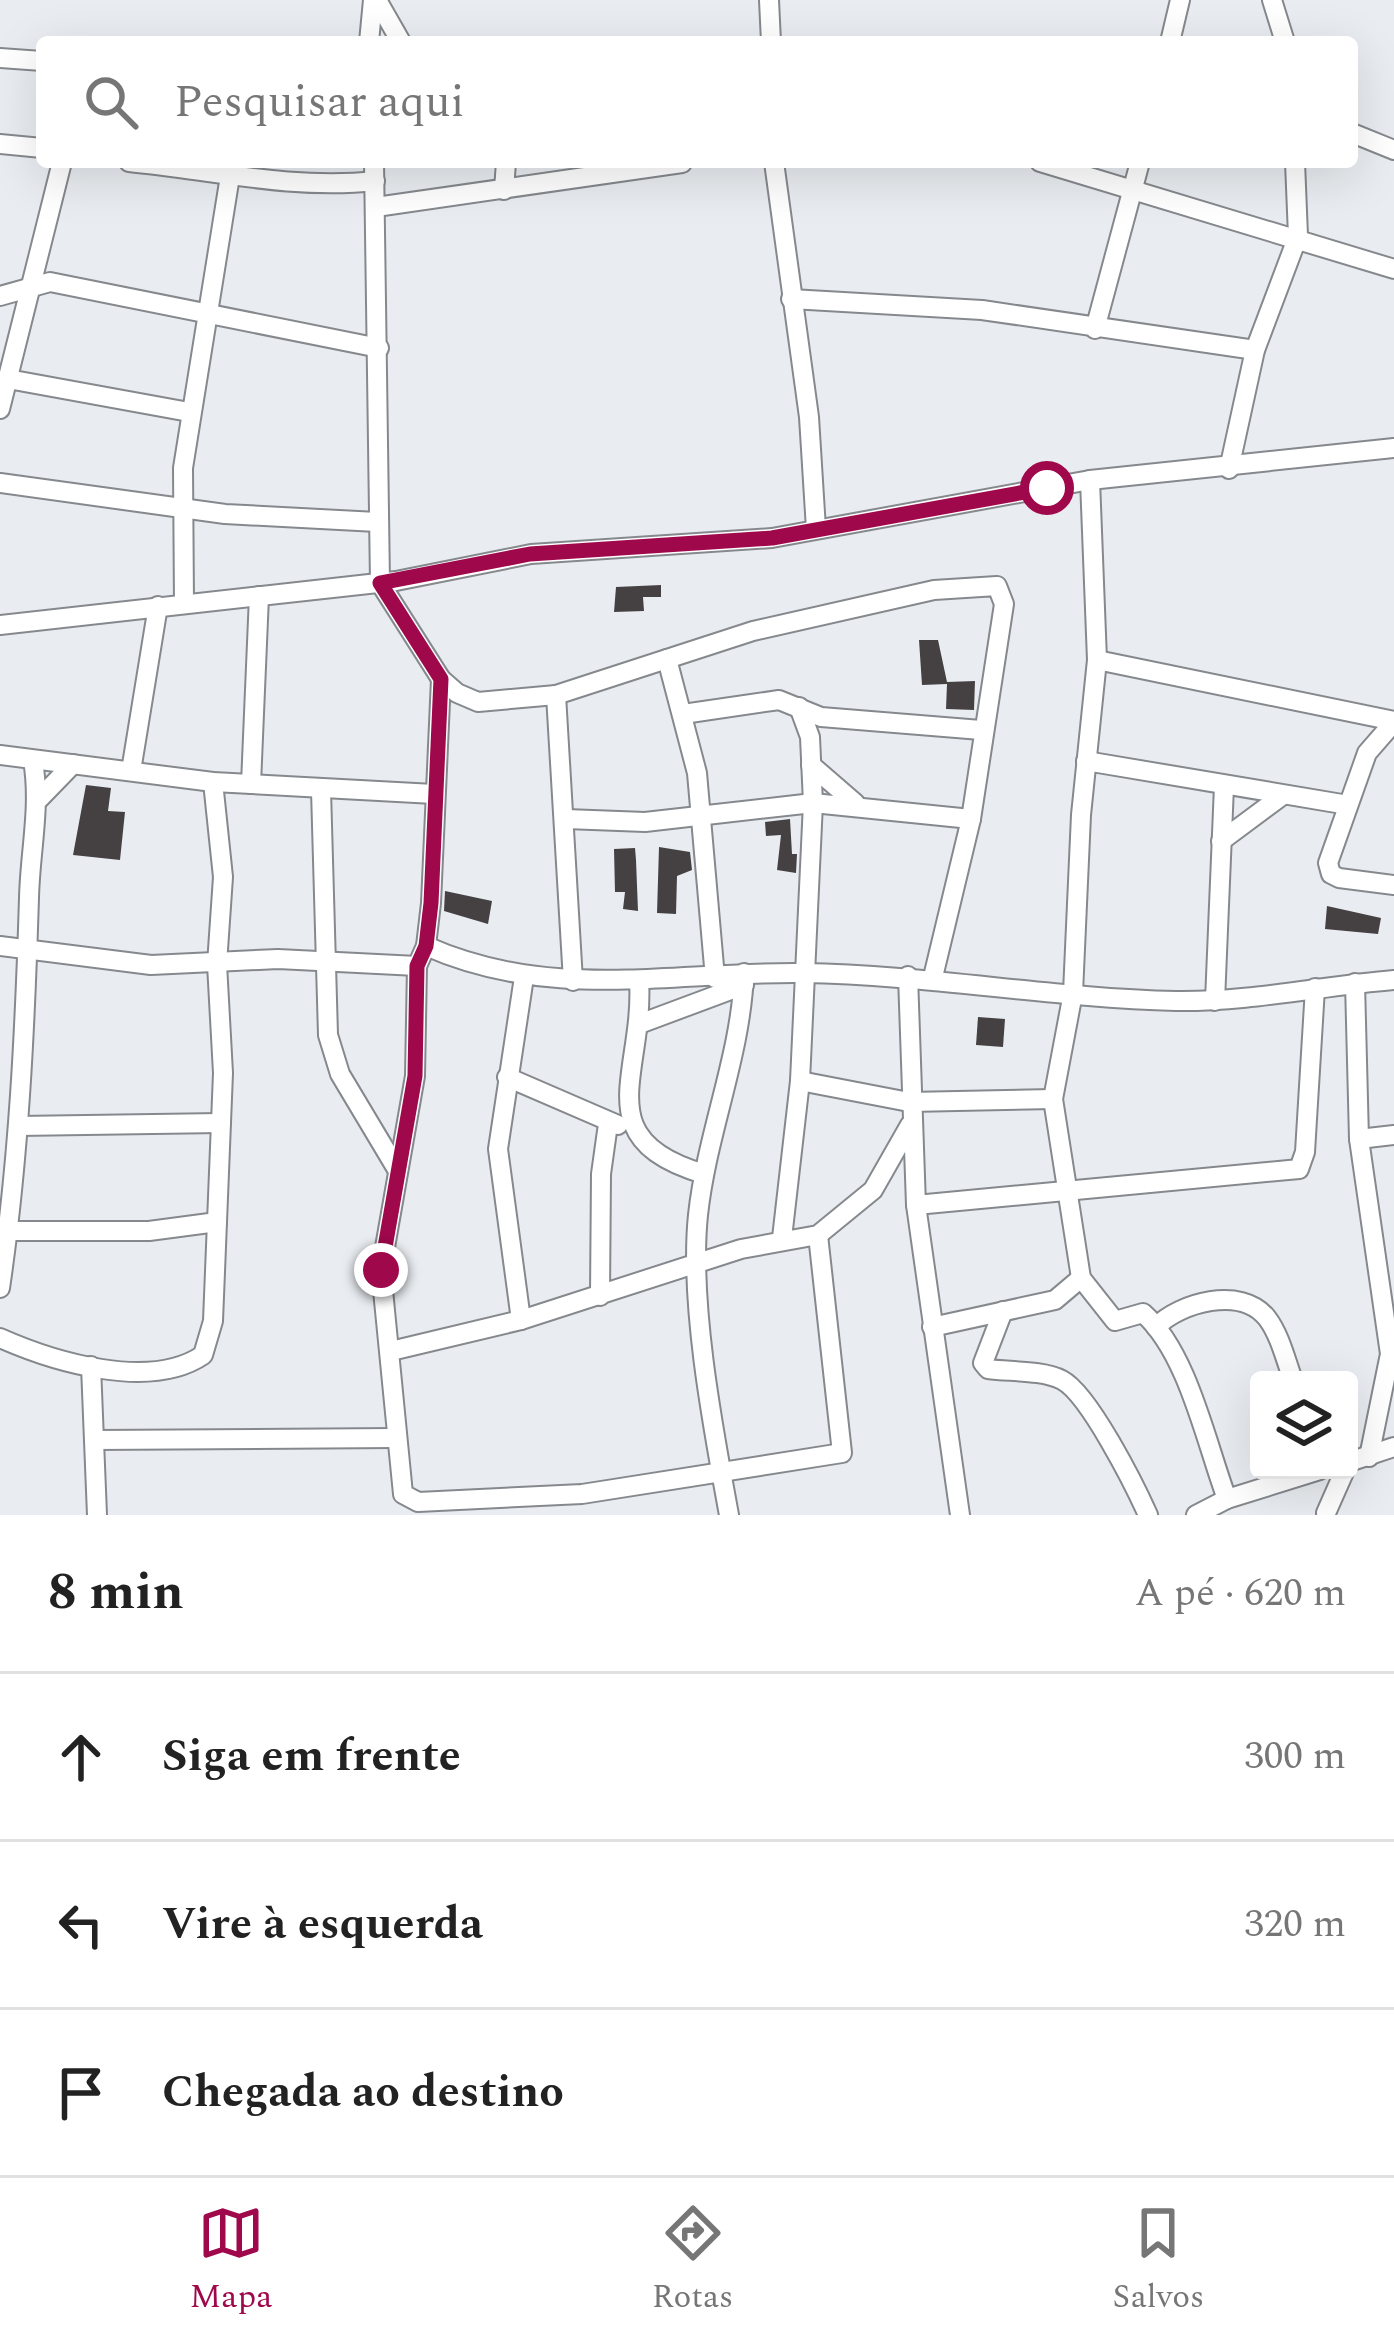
<!DOCTYPE html>
<html lang="pt">
<meta charset="utf-8">
<style>
:root{--surface:#fff;--page:#f2f2f2;--text:#222;--muted:#767676;--line:#e0e0e0;--accent:#a0084c}
body{margin:0;font-family:Spectral,serif;background:var(--page);color:var(--text)}
.controls{position:absolute;right:36px;bottom:36px;display:grid;overflow:hidden;border-radius:12px;box-shadow:0 12px 48px #0002}
.controls button{width:108px;height:108px;display:grid;place-items:center;padding:0;border:0;border-bottom:3px solid var(--line);background:var(--surface);color:var(--text);font:60px sans-serif}
.stop{position:absolute;width:36px;height:36px;margin:-27px;border:9px solid #a0084c;border-radius:50%;background:#fff}
.stop.end{background:#a0084c;border-color:#fff;box-shadow:0 3px 12px #0008}
.list{margin:0;padding:0;list-style:none}
h2{display:flex;justify-content:space-between;align-items:center;height:156px;margin:0;padding:0 48px;font-size:51px}
h2 small{font-size:39px;font-weight:400;color:var(--muted)}
.list li{display:grid;grid-template-columns:78px 1fr auto;gap:36px;align-items:center;box-sizing:border-box;height:168px;padding:0 48px;border-top:3px solid var(--line)}
.list b{display:block;font-size:45px;white-space:nowrap}
.list em{font-size:39px;font-style:normal;color:var(--muted)}
.icon{flex:none;width:66px;height:66px;fill:none;stroke:currentColor;stroke-width:2;stroke-linecap:round;stroke-linejoin:round}
.map{position:relative;flex:none;width:1394px;height:1515px;overflow:hidden}
.search{position:absolute;background:var(--surface);box-shadow:0 12px 48px #0002;left:36px;right:36px;top:36px;height:132px;display:flex;align-items:center;gap:30px;box-sizing:border-box;padding:0 42px;border-radius:12px;color:var(--muted);font-size:45px}
.sheet{height:660px;background:var(--surface)}
nav{display:flex;justify-content:space-around;align-items:center;box-sizing:border-box;height:168px;border-top:3px solid var(--line);background:var(--surface);font-size:33px;color:var(--muted)}
nav a{display:grid;justify-items:center;gap:6px}
nav .on{color:var(--accent)}
.map>svg:first-child{display:block}
</style>
<div class="map">
<svg width="1394" height="1515" viewBox="0 0 1394 1515">
<rect width="100%" height="100%" fill="#e9edf1"/>
<g fill="#454143">
<path d="M 661,585 L 661,597 L 643,597 L 644,611 L 614,612 L 616,587 Z"/>
<path d="M 919,640 L 938,640 L 947,682 L 975,681 L 974,710 L 946,709 L 947,684 L 922,685 Z"/>
<path d="M 86,785 L 111,788 L 108,811 L 125,812 L 120,860 L 73,855 Z"/>
<path d="M 790,819 L 792,854 L 797,854 L 796,873 L 777,870 L 781,835 L 766,836 L 765,822 Z"/>
<path d="M 659,847 L 690,852 L 692,870 L 677,876 L 676,914 L 657,913 Z"/>
<path d="M 635,848 L 636,860 L 638,911 L 623,909 L 625,892 L 615,892 L 614,849 Z"/>
<path d="M 445,891 L 492,901 L 488,924 L 444,911 Z"/>
<path d="M 1327,906 L 1381,918 L 1378,934 L 1325,929 Z"/>
<path d="M 978,1017 L 1005,1019 L 1003,1047 L 976,1045 Z"/>
</g>
<g fill="none" stroke-linecap="round" stroke-linejoin="round">
<g stroke="#85898d" stroke-width="22">
<g id="minor">
<path d="M 377,0 L 401,42"/>
<path d="M 769,0 L 771,42"/>
<path d="M 1272,0 L 1285,42"/>
<path d="M 369,42 L 373,0"/>
<path d="M 1170,42 L 1180,0"/>
<path d="M 0,58 L 42,61"/>
<path d="M 1352,133 L 1394,150"/>
<path d="M 0,144 L 42,148"/>
<path d="M 129,162 C 210,170 293,190 375,181"/>
<path d="M 374,162 L 380,583 L 441,679 L 457,693 L 478,702 L 556,695 L 753,631 L 934,590 L 997,586 L 1004,604 L 971,819 L 933,977"/>
<path d="M 774,162 L 809,417 L 816,529"/>
<path d="M 1040,162 L 1394,269"/>
<path d="M 504,190 L 506,162"/>
<path d="M 376,207 L 682,163"/>
<path d="M 0,296 L 50,282 L 379,348"/>
<path d="M 791,299 L 982,310 L 1255,350"/>
<path d="M 1095,329 L 1140,162"/>
<path d="M 8,379 L 189,412"/>
<path d="M 0,409 L 62,162"/>
<path d="M 1229,469 L 1255,350 L 1298,236 L 1295,162"/>
<path d="M 1090,480 L 1097,660 L 1081,815 L 1073,993 L 1053,1099 L 1081,1278 L 1115,1321 L 1143,1313 C 1188,1353 1206,1443 1227,1499"/>
<path d="M 0,483 L 225,514 L 377,522"/>
<path d="M 184,604 L 183,468 L 230,176"/>
<path d="M 0,625 L 396,581 L 531,554 L 772,538 L 1090,480 L 1394,448"/>
<path d="M 667,659 L 697,773 L 715,978"/>
<path d="M 1097,660 L 1394,721"/>
<path d="M 441,679 L 431,903 L 426,946 L 417,966 L 415,1076 L 381,1270 L 403,1494 L 418,1502 L 582,1494 L 842,1453 L 818,1235"/>
<path d="M 556,695 L 573,981"/>
<path d="M 683,714 L 779,700 L 821,717 L 981,730"/>
<path d="M 1394,722 L 1367,753 L 1328,863 L 1331,874 L 1339,878 L 1394,885"/>
<path d="M 0,755 L 213,782 L 434,794"/>
<path d="M 1086,761 L 1348,805"/>
<path d="M 811,765 L 855,803"/>
<path d="M 131,771 L 158,606"/>
<path d="M 251,784 L 259,596"/>
<path d="M 321,790 L 328,1035 L 340,1074 L 398,1171"/>
<path d="M 39,799 L 73,764"/>
<path d="M 566,819 L 645,822 L 813,803 L 971,819"/>
<path d="M 1221,841 L 1283,795"/>
<path d="M 0,946 L 151,965 L 278,959 L 417,966"/>
<path d="M 426,946 C 552,1002 671,971 803,973 C 928,975 1052,998 1176,1001 C 1250,1002 1321,986 1394,980"/>
<path d="M 908,976 L 916,1205 L 960,1515"/>
<path d="M 639,980 C 645,1073 585,1139 704,1174"/>
<path d="M 1355,983 L 1359,1139 L 1390,1354 L 1369,1457"/>
<path d="M 1215,1001 L 1224,786"/>
<path d="M 642,1023 L 744,985"/>
<path d="M 507,1077 L 618,1125"/>
<path d="M 800,1081 L 909,1102 L 1053,1099"/>
<path d="M 18,1126 L 221,1123"/>
<path d="M 1359,1139 L 1394,1135"/>
<path d="M 916,1205 L 1299,1169 L 1305,1152 L 1315,988"/>
<path d="M 9,1231 L 149,1231 L 217,1222"/>
<path d="M 782,1238 L 800,1081 L 813,803 L 810,737 L 799,707"/>
<path d="M 0,1288 C 19,1159 25,1028 29,898 C 30,851 41,807 33,760"/>
<path d="M 600,1296 L 601,1174 L 608,1124"/>
<path d="M 1003,1311 L 983,1363 L 988,1369 C 1010,1372 1042,1370 1062,1380 C 1089,1394 1135,1486 1148,1515"/>
<path d="M 521,1320 L 498,1149 L 524,977"/>
<path d="M 932,1327 L 1055,1300 L 1081,1278"/>
<path d="M 1156,1327 C 1179,1303 1241,1285 1267,1318 C 1280,1335 1286,1361 1293,1380"/>
<path d="M 0,1338 C 54,1362 150,1391 203,1355 L 213,1321 L 223,1073 L 217,964 L 223,877 L 213,782"/>
<path d="M 391,1351 L 521,1320 L 741,1249 L 818,1235 L 873,1190 L 910,1125"/>
<path d="M 91,1366 L 97,1515"/>
<path d="M 94,1440 L 395,1438"/>
<path d="M 1349,1462 L 1394,1447"/>
<path d="M 1326,1513 L 1345,1470"/>
<path d="M 729,1515 C 713,1428 689,1302 698,1215 C 707,1132 741,1056 744,973"/>
<path d="M 1196,1515 L 1227,1499 L 1320,1470"/>
</g>
</g>
<use href="#minor" stroke="#fff" stroke-width="18"/>
</g>
<g fill="none" stroke-linecap="round" stroke-linejoin="round">
<path stroke="#a0084c" stroke-width="15" d="M 381,1270 L 415,1076 L 417,966 L 426,946 L 431,903 L 441,679 L 380,583 L 530,554 L 772,538 L 1047,488"/>
</g>
</svg>
<div class="controls">
<button><svg class="icon" aria-label="layers" viewBox="0 0 24 24"><path d="M12 4l9 5-9 5-9-5zM3 14l9 5 9-5"/></svg></button>
</div>
<div class="stop" style="left:1047px;top:488px"></div>
<div class="stop end" style="left:381px;top:1270px"></div>
<div class="search"><svg class="icon" aria-label="search" viewBox="0 0 24 24"><circle cx="10" cy="10" r="6"/><path d="M15 15l6 6"/></svg>Pesquisar aqui</div>
</div>
<section class="sheet">
<h2>8 min<small>A pé · 620 m</small></h2>
<ul class="list">
<li><svg class="icon" aria-label="ahead" viewBox="0 0 24 24"><path d="M12 20V5M6 11l6-6 6 6"/></svg><div><b>Siga em frente</b></div><em>300 m</em></li>
<li><svg class="icon" aria-label="left" viewBox="0 0 24 24"><path d="M17 20v-9H6M10 6l-5 5 5 5"/></svg><div><b>Vire à esquerda</b></div><em>320 m</em></li>
<li><svg class="icon" aria-label="arrive" viewBox="0 0 24 24"><path d="M6 21V4h12l-3 4 3 4H6"/></svg><div><b>Chegada ao destino</b></div></li>
</ul>
</section>
<nav>
<a class="on"><svg class="icon" aria-label="map" viewBox="0 0 24 24"><path d="M3 6l6-2 6 2 6-2v14l-6 2-6-2-6 2zM9 4v14M15 6v14"/></svg>Mapa</a>
<a><svg class="icon" aria-label="directions" viewBox="0 0 24 24"><path d="M12 3l9 9-9 9-9-9zM9 14v-3h6M13 9l2 2-2 2"/></svg>Rotas</a>
<a><svg class="icon" aria-label="saved" viewBox="0 0 24 24"><path d="M7 4h10v16l-5-4-5 4z"/></svg>Salvos</a>
</nav>
